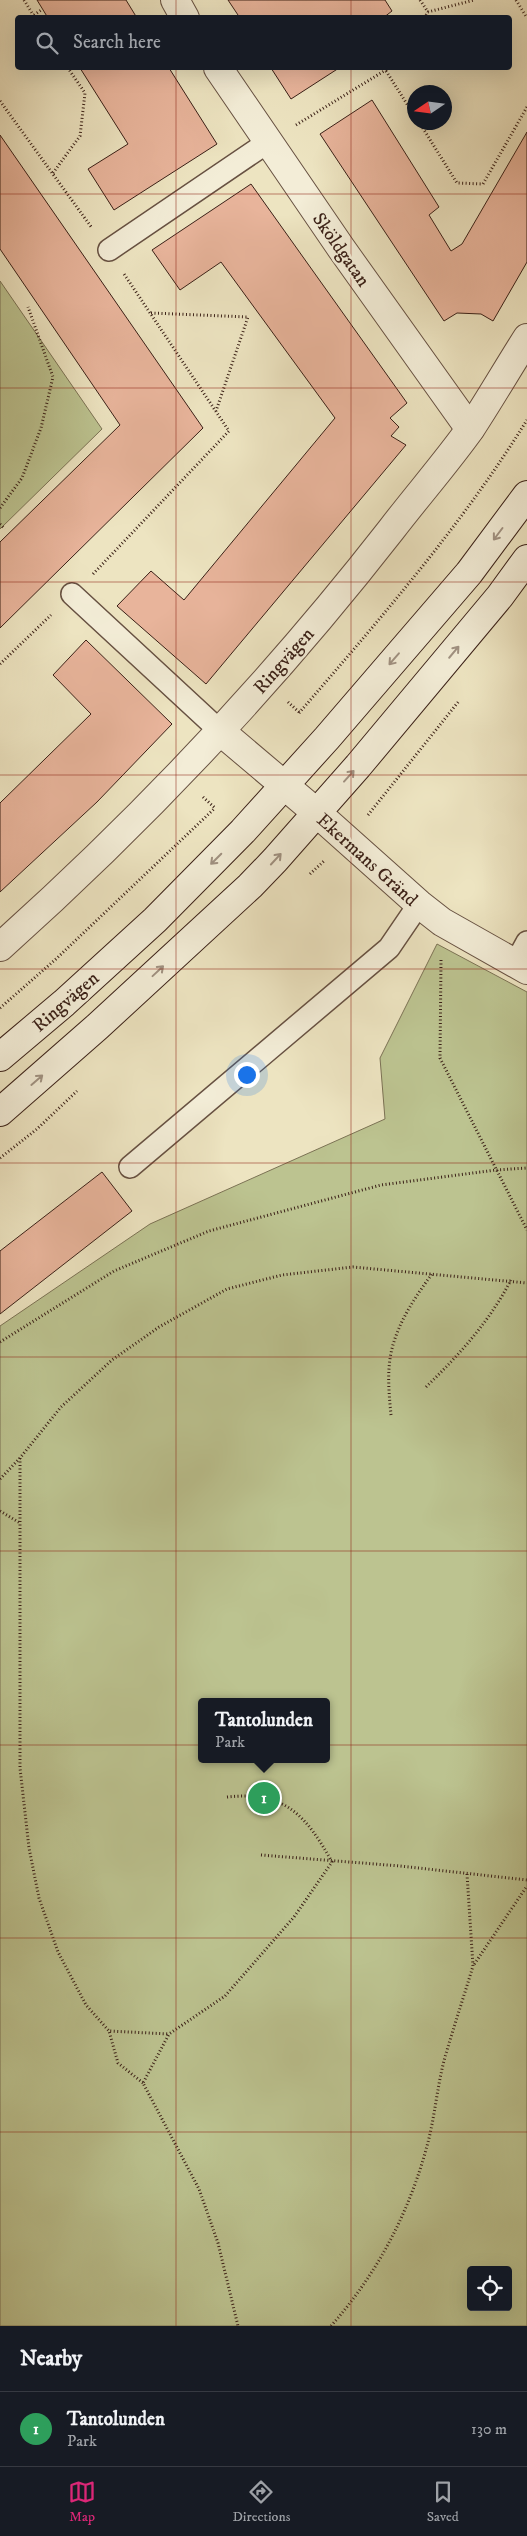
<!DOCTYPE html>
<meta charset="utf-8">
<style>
:root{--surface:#171b24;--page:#242831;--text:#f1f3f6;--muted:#9ea1a6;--line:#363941;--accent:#db2777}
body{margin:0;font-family:"IM FELL DW Pica",serif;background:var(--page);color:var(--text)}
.controls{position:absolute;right:15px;bottom:15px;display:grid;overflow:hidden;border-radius:5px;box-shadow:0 5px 20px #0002}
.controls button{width:45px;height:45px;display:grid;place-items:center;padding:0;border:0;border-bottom:1px solid var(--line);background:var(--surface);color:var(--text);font:25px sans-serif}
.compass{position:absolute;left:407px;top:85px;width:45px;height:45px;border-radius:50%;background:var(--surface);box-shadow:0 5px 20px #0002;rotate:257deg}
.you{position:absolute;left:246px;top:1074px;width:18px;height:18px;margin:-12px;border:4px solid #fff;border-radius:50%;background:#1a73e8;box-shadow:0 0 0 8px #1a73e833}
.badge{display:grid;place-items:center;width:32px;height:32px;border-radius:50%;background:var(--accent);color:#fff;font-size:16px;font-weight:700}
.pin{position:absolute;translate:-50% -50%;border:2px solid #fff;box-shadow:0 1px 5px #0006}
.popup{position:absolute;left:198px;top:1698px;width:132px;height:65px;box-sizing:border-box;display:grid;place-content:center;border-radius:5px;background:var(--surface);filter:drop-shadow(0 1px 4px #0005);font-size:16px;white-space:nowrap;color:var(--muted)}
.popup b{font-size:19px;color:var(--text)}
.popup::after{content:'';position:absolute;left:50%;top:100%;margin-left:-10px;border:10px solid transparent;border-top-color:var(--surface)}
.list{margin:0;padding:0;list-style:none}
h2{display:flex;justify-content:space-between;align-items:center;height:65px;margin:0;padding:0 20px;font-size:21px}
h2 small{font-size:16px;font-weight:400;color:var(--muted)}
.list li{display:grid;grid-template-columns:32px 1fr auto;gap:15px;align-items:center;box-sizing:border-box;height:75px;padding:0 20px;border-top:1px solid var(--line)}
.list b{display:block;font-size:19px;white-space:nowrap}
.list p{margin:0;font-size:16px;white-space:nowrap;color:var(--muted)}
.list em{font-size:16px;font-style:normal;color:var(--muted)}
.icon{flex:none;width:28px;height:28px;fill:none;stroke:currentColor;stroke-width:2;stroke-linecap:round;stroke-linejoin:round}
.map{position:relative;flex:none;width:527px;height:2326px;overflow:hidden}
.search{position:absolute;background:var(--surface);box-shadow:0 5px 20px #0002;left:15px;right:15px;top:15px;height:55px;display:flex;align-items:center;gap:12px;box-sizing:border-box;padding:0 18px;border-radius:5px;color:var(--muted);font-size:19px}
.sheet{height:140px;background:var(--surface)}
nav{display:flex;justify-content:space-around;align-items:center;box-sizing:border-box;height:70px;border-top:1px solid var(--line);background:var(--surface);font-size:14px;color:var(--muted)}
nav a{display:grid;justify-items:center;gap:2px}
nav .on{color:var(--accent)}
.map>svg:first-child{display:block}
</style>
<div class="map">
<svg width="527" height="2326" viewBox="0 0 527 2326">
<rect width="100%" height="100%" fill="#ede4c1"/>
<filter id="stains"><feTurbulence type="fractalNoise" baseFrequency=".004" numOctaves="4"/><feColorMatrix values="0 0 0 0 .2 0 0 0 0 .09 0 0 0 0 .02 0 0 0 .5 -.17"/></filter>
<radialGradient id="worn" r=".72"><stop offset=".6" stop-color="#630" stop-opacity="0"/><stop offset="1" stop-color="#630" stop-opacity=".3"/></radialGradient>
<g fill="#bcc390" stroke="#7b7254" fill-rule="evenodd">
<path d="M 0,281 L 102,429 L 0,529 Z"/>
<path d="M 437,944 L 527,992 L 527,2326 L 0,2326 L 0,1326 L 150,1224 L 385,1119 L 380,1058 ZM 202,1702 L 326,1702 L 326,1759 L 202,1759 ZM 471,2270 L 508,2270 L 508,2307 L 471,2307 Z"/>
</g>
<g fill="#e8b49b" stroke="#3a2017">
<path d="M 37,0 L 126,0 L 137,18 L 48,18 Z"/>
<path d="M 228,0 L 385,0 L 392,11 L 383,18 L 240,18 Z"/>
<path d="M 80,68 L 169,68 L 217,144 L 114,210 L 88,169 L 128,144 Z"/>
<path d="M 271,68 L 339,68 L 291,99 Z"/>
<path d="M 372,100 L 439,207 L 429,215 L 451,251 L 462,244 L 527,132 L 527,262 L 493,321 L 481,314 L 457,313 L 444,321 L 320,134 Z"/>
<path d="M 0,135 L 203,428 L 0,628 L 0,542 L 120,425 L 0,249 Z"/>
<path d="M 251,184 L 407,403 L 390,418 L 399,427 L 391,436 L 406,445 L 206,684 L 117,606 L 151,571 L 184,600 L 335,418 L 221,262 L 180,290 L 152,250 Z"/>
<path d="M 86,640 L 172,724 L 97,802 L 0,892 L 0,803 L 91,714 L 53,675 Z"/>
<path d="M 102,1172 L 132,1211 L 0,1314 L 0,1251 Z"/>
</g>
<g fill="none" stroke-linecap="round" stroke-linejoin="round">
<g stroke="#675142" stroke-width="24">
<g id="lane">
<path d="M 109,250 L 268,142"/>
<path d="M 72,594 L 220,731"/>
<path d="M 515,964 L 527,942"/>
<path d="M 130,1167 L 389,948 L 419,904"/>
</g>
</g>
<g stroke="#675142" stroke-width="30">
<g id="street">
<path d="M 175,0 L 185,18"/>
<path d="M 218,68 L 341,248 L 470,429"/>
<path d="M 220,731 L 317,813 L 419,904 L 442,922 L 527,970"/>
<path d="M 0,947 C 142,820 274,680 391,530 C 417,496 446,463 471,428 C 490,399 508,368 527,338"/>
</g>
</g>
<g stroke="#3a2017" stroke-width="30">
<g id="secondary">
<path d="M 0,1057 L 64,1003 L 155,920 L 243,831 L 327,738 L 469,573 L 527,495"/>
<path d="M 0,1112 L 97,1027 L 250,886 L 275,860 L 358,766 L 500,596 L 527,559"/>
</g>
</g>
<g stroke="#3a2017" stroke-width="3" stroke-dasharray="1 2.5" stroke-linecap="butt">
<path d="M 24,0 L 35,18"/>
<path d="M 420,0 L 428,12"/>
<path d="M 516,0 L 527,18"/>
<path d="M 34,15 L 41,10"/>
<path d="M 424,18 L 428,12 L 474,0"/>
<path d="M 386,71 L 414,115"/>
<path d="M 0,101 L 92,228"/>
<path d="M 419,122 L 457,183 L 483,184 L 527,107"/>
<path d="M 296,125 L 389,68"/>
<path d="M 53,173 L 80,136 L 85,93 L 68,68"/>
<path d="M 151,313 L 248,317 L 216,411"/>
<path d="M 0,508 L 22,478 L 41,428 L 53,377 L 28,307"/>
<path d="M 0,524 L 5,529"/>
<path d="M 93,574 L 229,431 L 124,274"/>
<path d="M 0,664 L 51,615"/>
<path d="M 288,702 L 300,713"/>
<path d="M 299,713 C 380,619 462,525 527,420"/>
<path d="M 203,797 L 215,808"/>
<path d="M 368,815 L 459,701"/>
<path d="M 310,874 L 324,861"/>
<path d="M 441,960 L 440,1058 L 527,1230"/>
<path d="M 0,1008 L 56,959 L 215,808"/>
<path d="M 0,1158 L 37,1129 L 77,1091"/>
<path d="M 0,1342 L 114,1271 L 209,1231 L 381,1185 L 496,1170 L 527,1168"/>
<path d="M 426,1387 C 460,1354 489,1322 511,1280"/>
<path d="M 391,1415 C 389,1394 387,1373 391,1353 C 397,1324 415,1297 432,1274"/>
<path d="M 20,1458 L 20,1768 L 29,1848 L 39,1898 L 58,1952 L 86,2005 L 109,2031"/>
<path d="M 0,1479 L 20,1458 L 61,1407 L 112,1360 L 159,1327 L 227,1289 L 282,1275 L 353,1267 L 527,1283"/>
<path d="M 0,1511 L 20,1523"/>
<path d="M 227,1797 C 285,1791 306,1815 332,1862 L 294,1917 L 225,1996 L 169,2034 L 143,2083 L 199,2189 L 218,2243 L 238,2326"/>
<path d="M 261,1855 L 400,1866 L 527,1880"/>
<path d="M 467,1874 L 473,1966 L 527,1886"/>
<path d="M 143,2083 L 118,2063 L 109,2031 L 169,2034"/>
<path d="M 331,2326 C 377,2274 409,2213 427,2146 C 435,2117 437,2086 445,2057 C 454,2026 464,1996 473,1966"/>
</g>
<use href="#lane" stroke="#f3edd7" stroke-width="21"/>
<use href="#street" stroke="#f3edd7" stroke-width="28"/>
<use href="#secondary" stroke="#f3edd7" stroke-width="28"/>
</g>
<defs><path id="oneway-shaft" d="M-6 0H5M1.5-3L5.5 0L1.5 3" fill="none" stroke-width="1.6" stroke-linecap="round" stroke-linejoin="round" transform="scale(1.25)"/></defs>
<g stroke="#a09181">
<use href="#oneway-shaft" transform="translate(498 534) rotate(127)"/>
<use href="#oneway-shaft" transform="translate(454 652) rotate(-50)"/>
<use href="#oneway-shaft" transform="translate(394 659) rotate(131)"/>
<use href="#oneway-shaft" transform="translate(349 776) rotate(-48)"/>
<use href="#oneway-shaft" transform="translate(216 859) rotate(135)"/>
<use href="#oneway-shaft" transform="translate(276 859) rotate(-47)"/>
<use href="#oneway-shaft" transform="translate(158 971) rotate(-43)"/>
<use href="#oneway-shaft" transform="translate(37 1080) rotate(-41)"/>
</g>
<path fill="none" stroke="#8f2418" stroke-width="1" stroke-opacity="0.55" d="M 176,0 L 176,18M 351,0 L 351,18M 176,68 L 176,2326M 351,68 L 351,2326M 0,194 L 527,194M 0,388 L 527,388M 0,582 L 527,582M 0,775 L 527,775M 0,969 L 527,969M 0,1163 L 527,1163M 0,1357 L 527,1357M 0,1551 L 527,1551M 0,1745 L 527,1745M 0,1938 L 527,1938M 0,2132 L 527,2132"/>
<g text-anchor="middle" stroke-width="5" stroke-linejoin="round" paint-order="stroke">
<g font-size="19" fill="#3a2017" stroke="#f3edd7">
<text transform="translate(342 249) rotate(55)" y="7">Sköldgatan</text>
<text transform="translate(283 660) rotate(-49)" y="7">Ringvägen</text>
<text transform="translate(368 859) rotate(42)" y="7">Ekermans Gränd</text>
<text transform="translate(65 1001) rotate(-41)" y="7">Ringvägen</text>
</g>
</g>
<rect width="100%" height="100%" filter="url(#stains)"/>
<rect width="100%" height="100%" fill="url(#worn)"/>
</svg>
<div class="controls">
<button><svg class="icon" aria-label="locate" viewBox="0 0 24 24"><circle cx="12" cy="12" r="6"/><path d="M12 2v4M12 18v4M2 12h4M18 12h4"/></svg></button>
</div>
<svg class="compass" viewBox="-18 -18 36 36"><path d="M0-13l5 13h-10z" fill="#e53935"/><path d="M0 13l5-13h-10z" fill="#9ea1a6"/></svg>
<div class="you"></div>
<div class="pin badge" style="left:264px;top:1798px;background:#2e9e5b">1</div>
<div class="popup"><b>Tantolunden</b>Park</div>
<div class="search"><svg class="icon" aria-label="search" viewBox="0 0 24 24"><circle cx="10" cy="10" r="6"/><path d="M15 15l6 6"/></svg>Search here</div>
</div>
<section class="sheet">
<h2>Nearby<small></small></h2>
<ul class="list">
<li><span class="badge" style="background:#2e9e5b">1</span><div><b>Tantolunden</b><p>Park</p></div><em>130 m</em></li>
</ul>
</section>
<nav>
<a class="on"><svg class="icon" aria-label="map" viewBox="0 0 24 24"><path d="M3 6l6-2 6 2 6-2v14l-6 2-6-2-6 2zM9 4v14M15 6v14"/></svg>Map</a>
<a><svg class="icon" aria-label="directions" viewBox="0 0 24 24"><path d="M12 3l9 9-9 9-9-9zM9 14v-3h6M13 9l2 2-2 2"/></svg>Directions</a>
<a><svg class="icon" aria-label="saved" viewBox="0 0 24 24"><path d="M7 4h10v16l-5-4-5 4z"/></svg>Saved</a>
</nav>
